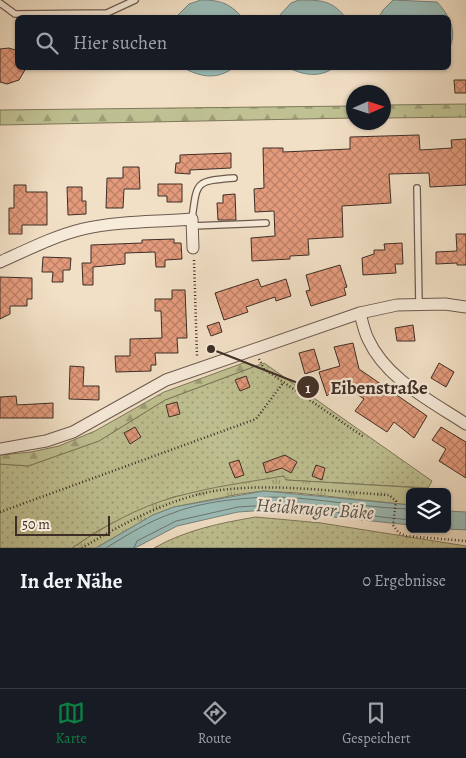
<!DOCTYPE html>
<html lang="de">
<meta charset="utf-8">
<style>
:root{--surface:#171b24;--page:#242831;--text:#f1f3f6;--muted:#9ea1a6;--line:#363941;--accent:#0b8043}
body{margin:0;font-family:Alegreya,serif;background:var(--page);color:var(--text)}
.controls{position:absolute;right:15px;bottom:15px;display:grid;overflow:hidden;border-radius:8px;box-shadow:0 1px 4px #0004}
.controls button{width:45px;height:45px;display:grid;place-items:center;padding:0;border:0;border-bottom:1px solid var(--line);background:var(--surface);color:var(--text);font:25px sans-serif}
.compass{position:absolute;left:346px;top:85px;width:45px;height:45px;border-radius:50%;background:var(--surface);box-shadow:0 1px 4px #0004;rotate:87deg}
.scale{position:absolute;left:15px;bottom:12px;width:95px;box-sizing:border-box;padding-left:5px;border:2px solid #3f2e27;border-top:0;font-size:14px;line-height:18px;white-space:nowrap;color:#3f2e27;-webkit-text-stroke:4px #f7ebda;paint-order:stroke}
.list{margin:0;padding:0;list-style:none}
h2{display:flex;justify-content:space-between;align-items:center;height:65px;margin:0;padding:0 20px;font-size:21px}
h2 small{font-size:16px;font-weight:400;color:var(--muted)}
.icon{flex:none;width:28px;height:28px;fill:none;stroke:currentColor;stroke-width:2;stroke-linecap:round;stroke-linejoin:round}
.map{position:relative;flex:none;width:466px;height:548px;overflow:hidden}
.search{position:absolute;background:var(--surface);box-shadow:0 1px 4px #0004;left:15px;right:15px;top:15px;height:55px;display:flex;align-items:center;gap:12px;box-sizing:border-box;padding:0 18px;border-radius:8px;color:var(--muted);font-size:19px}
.sheet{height:140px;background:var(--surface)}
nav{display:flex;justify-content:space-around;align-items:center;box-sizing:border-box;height:70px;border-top:1px solid var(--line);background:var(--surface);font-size:14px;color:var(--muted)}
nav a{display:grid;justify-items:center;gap:2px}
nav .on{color:var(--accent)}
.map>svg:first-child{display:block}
</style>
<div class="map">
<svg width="466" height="548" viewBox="0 0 466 548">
<defs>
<pattern id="grass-dots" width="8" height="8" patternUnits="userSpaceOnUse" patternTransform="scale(1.25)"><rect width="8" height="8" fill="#bfc192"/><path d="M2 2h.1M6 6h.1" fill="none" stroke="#9d9d77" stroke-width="1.8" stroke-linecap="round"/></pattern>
<pattern id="forest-firs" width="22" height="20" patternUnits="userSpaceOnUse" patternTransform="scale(1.25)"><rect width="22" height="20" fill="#bfc192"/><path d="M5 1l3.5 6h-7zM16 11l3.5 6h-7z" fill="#9d9d77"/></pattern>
<pattern id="park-tufts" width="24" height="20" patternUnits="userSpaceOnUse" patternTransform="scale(1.25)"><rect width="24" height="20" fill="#bfc192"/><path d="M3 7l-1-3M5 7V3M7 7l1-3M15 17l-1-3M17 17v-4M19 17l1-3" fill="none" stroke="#9d9d77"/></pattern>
<pattern id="building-cross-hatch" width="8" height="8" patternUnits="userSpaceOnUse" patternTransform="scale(1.25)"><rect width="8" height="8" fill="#e49b7c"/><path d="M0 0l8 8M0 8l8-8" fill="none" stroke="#ba7f66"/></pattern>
</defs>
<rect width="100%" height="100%" fill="#f2e0c6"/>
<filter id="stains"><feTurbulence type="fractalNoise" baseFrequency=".004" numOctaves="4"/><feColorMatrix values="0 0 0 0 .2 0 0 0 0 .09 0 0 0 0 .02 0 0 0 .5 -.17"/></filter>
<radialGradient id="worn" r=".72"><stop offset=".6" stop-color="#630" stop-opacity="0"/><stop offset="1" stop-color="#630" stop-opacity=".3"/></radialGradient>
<g fill="url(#grass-dots)" stroke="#7f785c">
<path d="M 264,363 L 432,481 L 428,488 L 286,480 L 284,476 L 173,497 L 138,511 L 99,530 L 72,548 L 0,548 L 0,464 L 28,466 L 99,441 L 165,400 Z"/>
<path d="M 256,517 L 321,523 L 466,546 L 466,548 L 154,548 C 186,530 220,523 256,517 Z"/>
</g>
<g fill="url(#forest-firs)" stroke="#7f785c">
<path d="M 466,104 L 466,117 L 384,118 L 384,105 Z"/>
<path d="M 353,106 L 353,118 L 0,125 L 0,110 Z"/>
<path d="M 246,362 L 253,367 L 165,400 L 99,441 L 28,466 L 0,464 L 0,455 L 31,452 L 59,446 L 95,431 L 164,392 Z"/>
</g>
<path fill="url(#park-tufts)" stroke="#7f785c" d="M 284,476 L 286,480 L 423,488 L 423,492 L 410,492 L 410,505 L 297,493 L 264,491 L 240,494 L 174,507 L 153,515 L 96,548 L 72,548 C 103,527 138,507 175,497 C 210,487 248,482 284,476 Z"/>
<g fill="#9bbdb8" stroke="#76847e">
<path d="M 201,0 C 220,0 229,3 242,17 L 176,17 L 189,4 Z"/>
<path d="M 299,0 C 320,0 332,0 345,17 L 278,17 L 291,3 Z"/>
<path d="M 393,0 L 437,2 C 449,15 458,31 449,49 L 448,18 L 379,17 L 383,10 Z"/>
<path d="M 184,68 L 233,68 C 217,80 200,77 184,68 Z"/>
<path d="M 289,68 L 333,68 C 320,78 303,75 289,68 Z"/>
<path d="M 264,491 L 410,505 L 410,525 L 268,510 L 238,512 L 177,526 L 135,548 L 96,548 L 153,515 L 174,507 Z"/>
<path d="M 447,511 L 466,512 L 466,530 L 447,529 Z"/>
</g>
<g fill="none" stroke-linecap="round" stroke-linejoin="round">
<g stroke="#6d7670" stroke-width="1">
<path d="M 106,548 C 127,535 149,521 173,513 C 205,500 262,495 296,498 C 334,501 372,508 410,509"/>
<path d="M 134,548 L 137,541 L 176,521 L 238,507 L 269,505 L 410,520"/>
</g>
</g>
<g fill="url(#building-cross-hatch)" stroke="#3f2e27">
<path d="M 9,48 L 18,51 L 18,68 L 26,68 L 19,80 L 7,84 L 0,82 L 0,49 Z"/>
<path d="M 454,80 L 466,80 L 466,93 L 455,93 Z"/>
<path d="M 419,135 L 420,150 L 452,148 L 451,140 L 466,139 L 466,185 L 430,187 L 429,173 L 389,174 L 391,203 L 342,206 L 343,237 L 308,239 L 309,255 L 290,256 L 290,259 L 252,261 L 251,238 L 275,236 L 274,211 L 255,212 L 254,189 L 264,188 L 263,148 L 283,148 L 283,152 L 350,149 L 350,137 Z"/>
<path d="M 231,153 L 231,168 L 190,170 L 190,174 L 175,173 L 176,163 L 180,163 L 180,155 Z"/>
<path d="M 123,167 L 139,167 L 140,189 L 124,189 L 123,208 L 106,208 L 107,178 L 123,178 Z"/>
<path d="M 158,184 L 182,184 L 182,202 L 167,202 L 167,196 L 158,196 Z"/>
<path d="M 14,185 L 26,185 L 26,192 L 47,192 L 47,225 L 22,225 L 22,234 L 9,234 L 9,208 L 14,208 Z"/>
<path d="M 67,187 L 82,187 L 82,201 L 86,201 L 86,214 L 68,215 Z"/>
<path d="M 235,194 L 236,220 L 218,220 L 217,203 L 223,203 L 223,195 Z"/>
<path d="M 456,234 L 466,234 L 466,265 L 457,265 L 457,263 L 436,264 L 436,252 L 457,251 Z"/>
<path d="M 174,239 L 174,243 L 181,243 L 182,259 L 165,260 L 165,267 L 156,267 L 155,252 L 125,253 L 125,264 L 93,267 L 93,285 L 83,285 L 82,263 L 91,263 L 91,245 L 142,243 L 142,240 Z"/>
<path d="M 402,243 L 403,264 L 395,264 L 396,273 L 363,275 L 362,258 L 374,254 L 374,250 L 385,250 L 384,244 Z"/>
<path d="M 43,257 L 71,258 L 70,270 L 63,270 L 63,282 L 52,282 L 53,272 L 42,272 Z"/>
<path d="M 340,265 L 347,287 L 344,288 L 346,295 L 311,306 L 306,291 L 310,290 L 306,275 Z"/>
<path d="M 0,277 L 32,278 L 32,299 L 27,299 L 27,306 L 10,306 L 10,314 L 0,319 Z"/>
<path d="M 258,279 L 261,287 L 286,279 L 291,296 L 276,301 L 275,297 L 246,307 L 248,312 L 224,320 L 215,293 Z"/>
<path d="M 172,290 L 185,290 L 187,338 L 177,338 L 178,353 L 155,353 L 156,365 L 151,365 L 151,371 L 116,372 L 115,356 L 130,356 L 130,339 L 162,338 L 161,311 L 155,311 L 155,299 L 172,299 Z"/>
<path d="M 219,322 L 222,332 L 211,336 L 207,326 Z"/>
<path d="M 413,325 L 415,341 L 397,341 L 395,328 Z"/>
<path d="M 353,343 L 359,369 L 427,416 L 414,438 L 394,422 L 387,432 L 355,411 L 364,399 L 341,383 L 327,396 L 319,372 L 340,366 L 334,347 Z"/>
<path d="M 314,349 L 320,369 L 305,374 L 299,353 Z"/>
<path d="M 439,363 L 454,372 L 446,387 L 431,378 Z"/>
<path d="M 70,366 L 84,367 L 83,386 L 99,386 L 99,400 L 69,399 Z"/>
<path d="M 246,376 L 250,387 L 240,391 L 235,380 Z"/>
<path d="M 16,396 L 17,405 L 53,403 L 53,418 L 0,418 L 0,397 Z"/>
<path d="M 177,402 L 180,414 L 169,417 L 166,405 Z"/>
<path d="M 135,427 L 141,437 L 130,444 L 124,433 Z"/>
<path d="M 441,427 L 466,442 L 466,478 L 439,461 L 446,449 L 432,440 Z"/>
<path d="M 285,455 L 297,462 L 291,473 L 282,468 L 266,473 L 263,463 Z"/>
<path d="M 239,460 L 244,475 L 235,478 L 229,463 Z"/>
<path d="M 316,465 L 325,468 L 322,480 L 312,476 Z"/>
</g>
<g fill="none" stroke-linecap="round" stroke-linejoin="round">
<g stroke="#6c5a4f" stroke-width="8">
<g id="service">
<path d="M 0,3 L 15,14 L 107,13 L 135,0"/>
<path d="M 417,188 L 419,305"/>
<path d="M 192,219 C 197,181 195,181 234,178"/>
<path d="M 192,226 L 266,223"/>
</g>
</g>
<g stroke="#6c5a4f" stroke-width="13">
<g id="minor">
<path d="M 0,262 C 27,250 54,236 83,229 C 118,221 156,222 192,219 L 193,248"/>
<path d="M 360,313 C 362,321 364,331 368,339 C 386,379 431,401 466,424"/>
<path d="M 0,449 L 46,441 L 73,432 L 166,380 L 360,313 L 397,305 L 445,304 L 466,307"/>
</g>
</g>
<g stroke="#3f2e27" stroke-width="2.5" stroke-dasharray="1 2.5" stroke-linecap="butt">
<path d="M 194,260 L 197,356"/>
<path d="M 259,359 L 264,369 L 364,437"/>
<path d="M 0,512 L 256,419 L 283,383"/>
<path d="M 82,548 C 125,522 179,493 230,489 C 281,484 338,492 389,495 L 396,501 L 393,525 L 399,533 L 406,536 L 466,541"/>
</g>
<use href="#service" stroke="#f7ebda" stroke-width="5.5"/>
<use href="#minor" stroke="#f7ebda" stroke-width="11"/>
</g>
<g text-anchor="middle" stroke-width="4.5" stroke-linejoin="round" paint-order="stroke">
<g font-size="19" font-style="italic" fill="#56524b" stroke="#f7ebda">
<text transform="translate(315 508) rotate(4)" y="7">Heidkruger Bäke</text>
</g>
</g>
<path fill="none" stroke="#3f2e27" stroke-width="2" d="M211 349L308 387"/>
<g fill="#3f2e27" stroke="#f7ebda" stroke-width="2">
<circle cx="211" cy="349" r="5"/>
<circle cx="308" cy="387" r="12"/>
</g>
<g font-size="15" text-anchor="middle" font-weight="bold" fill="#fff">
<text x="308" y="393">1</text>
</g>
<g font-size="19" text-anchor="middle" font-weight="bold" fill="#3f2e27" stroke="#f7ebda" stroke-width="4.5" stroke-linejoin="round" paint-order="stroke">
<text x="379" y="394">Eibenstraße</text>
</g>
<rect width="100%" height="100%" filter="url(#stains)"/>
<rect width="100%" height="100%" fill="url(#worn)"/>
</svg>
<div class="controls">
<button><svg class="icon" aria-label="layers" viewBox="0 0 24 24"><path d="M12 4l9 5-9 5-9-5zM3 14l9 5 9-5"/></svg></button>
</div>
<svg class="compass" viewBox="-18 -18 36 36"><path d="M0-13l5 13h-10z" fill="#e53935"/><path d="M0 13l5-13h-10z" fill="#9ea1a6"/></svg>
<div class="scale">50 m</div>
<div class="search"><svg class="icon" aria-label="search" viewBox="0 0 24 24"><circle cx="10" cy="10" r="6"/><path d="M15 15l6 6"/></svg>Hier suchen</div>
</div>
<section class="sheet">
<h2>In der Nähe<small>0 Ergebnisse</small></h2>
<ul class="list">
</ul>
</section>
<nav>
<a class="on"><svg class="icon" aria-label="map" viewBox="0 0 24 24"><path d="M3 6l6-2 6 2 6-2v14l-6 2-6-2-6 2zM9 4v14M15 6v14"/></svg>Karte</a>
<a><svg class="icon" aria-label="directions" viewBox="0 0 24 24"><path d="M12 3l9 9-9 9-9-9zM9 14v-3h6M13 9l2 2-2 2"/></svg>Route</a>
<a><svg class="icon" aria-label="saved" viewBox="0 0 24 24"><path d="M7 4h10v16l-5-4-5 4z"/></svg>Gespeichert</a>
</nav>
